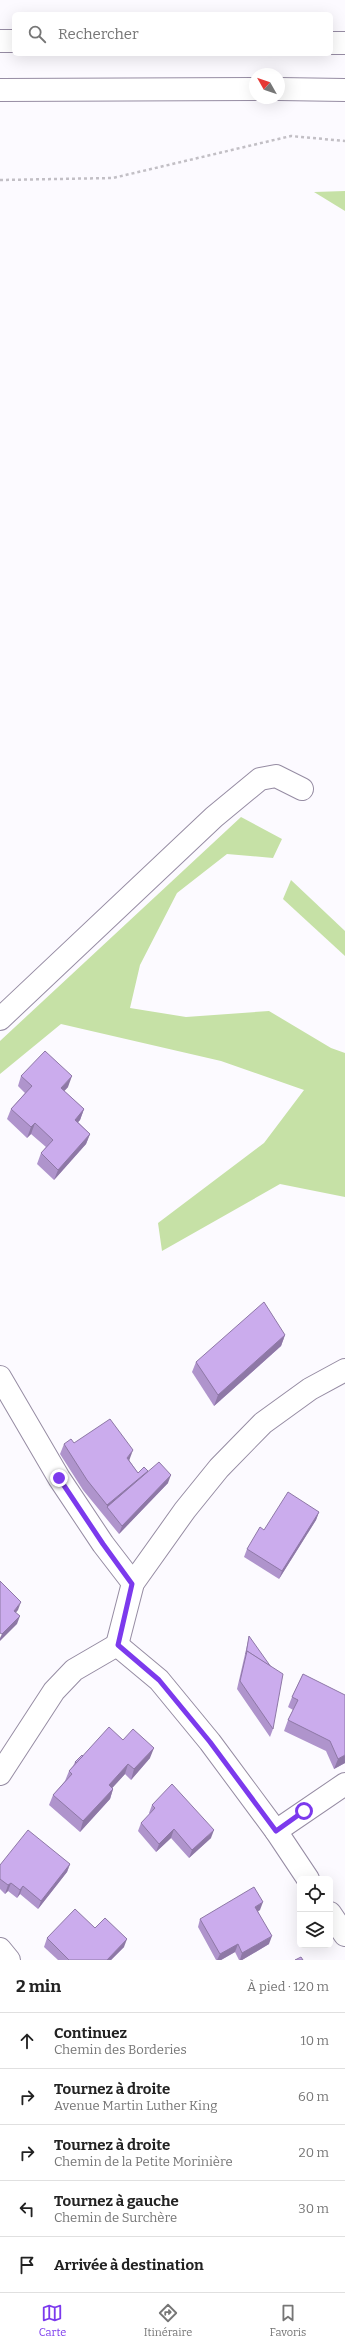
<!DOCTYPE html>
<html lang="fr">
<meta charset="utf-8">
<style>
:root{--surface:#fff;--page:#f2f2f2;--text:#222;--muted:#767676;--line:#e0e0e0;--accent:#7c3aed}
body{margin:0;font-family:Bitter,serif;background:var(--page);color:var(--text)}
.controls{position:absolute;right:12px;bottom:12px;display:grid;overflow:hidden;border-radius:6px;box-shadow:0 4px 16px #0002}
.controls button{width:36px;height:36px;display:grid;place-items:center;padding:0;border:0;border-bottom:1px solid var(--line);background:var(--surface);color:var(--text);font:20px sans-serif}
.compass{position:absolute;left:249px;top:68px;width:36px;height:36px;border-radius:50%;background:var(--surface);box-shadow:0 4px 16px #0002;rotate:310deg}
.stop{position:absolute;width:12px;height:12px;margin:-9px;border:3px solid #7c3aed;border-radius:50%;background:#fff}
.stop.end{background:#7c3aed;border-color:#fff;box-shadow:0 1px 4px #0008}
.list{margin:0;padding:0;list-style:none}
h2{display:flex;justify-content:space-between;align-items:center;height:52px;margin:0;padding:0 16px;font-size:17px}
h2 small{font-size:13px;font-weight:400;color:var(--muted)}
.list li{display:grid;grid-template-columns:26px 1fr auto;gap:12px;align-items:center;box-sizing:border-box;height:56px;padding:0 16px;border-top:1px solid var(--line)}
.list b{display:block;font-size:15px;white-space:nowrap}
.list p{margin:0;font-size:13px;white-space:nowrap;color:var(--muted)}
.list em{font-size:13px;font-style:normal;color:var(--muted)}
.icon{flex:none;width:22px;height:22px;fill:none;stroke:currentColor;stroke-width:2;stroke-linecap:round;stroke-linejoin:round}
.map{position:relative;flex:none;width:345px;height:1960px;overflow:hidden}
.search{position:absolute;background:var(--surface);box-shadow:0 4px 16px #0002;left:12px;right:12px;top:12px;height:44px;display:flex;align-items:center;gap:10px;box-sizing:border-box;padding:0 14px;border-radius:6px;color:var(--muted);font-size:15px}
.sheet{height:332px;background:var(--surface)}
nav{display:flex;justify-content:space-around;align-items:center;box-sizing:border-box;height:56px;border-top:1px solid var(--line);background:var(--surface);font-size:11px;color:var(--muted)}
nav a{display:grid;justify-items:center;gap:2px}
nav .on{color:var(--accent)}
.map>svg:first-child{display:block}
</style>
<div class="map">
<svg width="345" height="1960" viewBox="0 0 345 1960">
<rect width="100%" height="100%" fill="#fcfaff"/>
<g fill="#c6e1a6">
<path d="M 345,191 L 345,211 L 314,192 Z"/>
<path d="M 241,817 L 282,839 L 273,858 L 227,854 L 177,893 L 140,965 L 130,1008 L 186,1017 L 269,1011 L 331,1048 L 345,1053 L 345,1197 L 280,1184 L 162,1251 L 158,1223 L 264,1143 L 304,1090 L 221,1061 L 61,1024 L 0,1074 L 0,1041 Z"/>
<path d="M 291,880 L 345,931 L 345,956 L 283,899 Z"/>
</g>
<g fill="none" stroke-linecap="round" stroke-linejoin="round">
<g stroke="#968ca3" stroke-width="24">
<g id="minor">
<path d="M 0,1019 L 214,817 L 260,779 L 276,776 L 302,789"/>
<path d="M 0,1377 L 59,1478 L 103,1544 L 133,1583"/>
<path d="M 117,1645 L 133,1583 L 185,1510 L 219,1468 L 263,1423 L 310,1389 L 345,1370"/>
<path d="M 117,1645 L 159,1680 L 210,1742 L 276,1831 L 308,1879"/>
<path d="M 0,1774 L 54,1691 L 74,1670 L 117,1645"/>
<path d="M 276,1831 L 345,1784"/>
<path d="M 330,1913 L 345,1935"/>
<path d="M 0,1949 L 9,1960"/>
</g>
</g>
<g stroke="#968ca3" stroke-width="24">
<g id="highway">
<path d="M 0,41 L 14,41"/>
<path d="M 331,43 L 345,43"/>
<path d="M 279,89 L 345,90"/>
<path d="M 0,90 L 255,89"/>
</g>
</g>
<path stroke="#c2bfc5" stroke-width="2.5" stroke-dasharray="3 3" stroke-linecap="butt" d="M 0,180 L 113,178 L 291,136 L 345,141"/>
<use href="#minor" stroke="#fff" stroke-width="22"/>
<use href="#highway" stroke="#fff" stroke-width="22"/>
</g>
<g fill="#af94cc">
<path d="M 21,1076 L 68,1087 L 64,1091 L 84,1109 L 80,1120 L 78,1122 L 90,1134 L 86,1144 L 54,1180 L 37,1164 L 41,1153 L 46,1147 L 31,1134 L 27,1138 L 7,1119 L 11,1109 L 25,1093 L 18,1086 Z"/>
<path d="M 285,1335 L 281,1346 L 214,1406 L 192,1372 L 196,1362 Z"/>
<path d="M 74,1443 L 129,1460 L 138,1473 L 148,1471 L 147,1472 L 168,1483 L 119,1534 L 83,1490 L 60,1454 L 64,1444 Z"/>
<path d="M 319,1512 L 316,1520 L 279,1579 L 244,1557 L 247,1549 L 264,1530 Z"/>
<path d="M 249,1636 L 273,1729 L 270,1737 L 237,1689 L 248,1641 Z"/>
<path d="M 303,1674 L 345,1763 L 334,1769 L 326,1751 L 284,1731 L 288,1720 L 293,1710 L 288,1707 L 292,1697 Z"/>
<path d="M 123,1740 L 150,1758 L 131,1780 L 125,1774 L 112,1788 L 113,1789 L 110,1799 L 80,1832 L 49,1805 L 53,1795 L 65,1781 L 69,1771 L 73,1766 L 75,1762 L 83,1756 Z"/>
<path d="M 152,1805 L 211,1838 L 189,1858 L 171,1838 L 156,1852 L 138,1831 L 141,1823 L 150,1814 L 149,1813 Z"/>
<path d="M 70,1864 L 67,1872 L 38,1909 L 20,1894 L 17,1898 L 8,1891 L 5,1894 L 0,1889 L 0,1865 Z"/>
<path d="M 260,1910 L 258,1911 L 269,1944 L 242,1960 L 239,1960 L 235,1952 L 221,1960 L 216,1960 L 198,1927 L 200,1919 Z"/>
<path d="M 95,1928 L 124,1947 L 111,1960 L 58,1960 L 44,1947 L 47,1938 Z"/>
</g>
<g fill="#8e78a6">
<path d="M 72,1076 L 68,1087 L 57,1099 L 61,1088 Z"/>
<path d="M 84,1109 L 80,1120 L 71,1130 L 75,1120 Z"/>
<path d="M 35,1123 L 31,1134 L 27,1138 L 31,1127 Z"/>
<path d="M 90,1134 L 86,1144 L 54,1180 L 58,1170 Z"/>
<path d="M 285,1335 L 281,1346 L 214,1406 L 218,1395 Z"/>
<path d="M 133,1450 L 129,1461 L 127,1458 Z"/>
<path d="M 148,1471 L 144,1481 L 107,1507 L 107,1505 Z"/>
<path d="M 171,1475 L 168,1483 L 119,1534 L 122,1526 Z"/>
<path d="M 319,1512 L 316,1520 L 279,1579 L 282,1571 Z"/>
<path d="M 21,1602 L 18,1610 L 11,1619 L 14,1611 Z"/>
<path d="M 20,1616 L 17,1624 L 0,1641 L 0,1638 L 2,1634 Z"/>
<path d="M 154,1748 L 150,1758 L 131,1780 L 134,1769 Z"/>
<path d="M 345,1755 L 345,1763 L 334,1769 L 338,1759 Z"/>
<path d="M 128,1764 L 125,1774 L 105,1796 L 109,1785 Z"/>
<path d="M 113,1789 L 110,1799 L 80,1832 L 83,1821 Z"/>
<path d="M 174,1829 L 171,1838 L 156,1852 L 159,1844 Z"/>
<path d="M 214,1830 L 211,1838 L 189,1858 L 192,1850 Z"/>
<path d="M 70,1864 L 67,1872 L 38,1909 L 41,1901 Z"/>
<path d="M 11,1883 L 8,1891 L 5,1894 L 8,1885 Z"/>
<path d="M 23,1886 L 20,1894 L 17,1898 L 20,1890 Z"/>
<path d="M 263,1902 L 260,1910 L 252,1915 L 255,1907 Z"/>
<path d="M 272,1936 L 269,1944 L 242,1960 L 240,1960 L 242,1953 Z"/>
<path d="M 127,1939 L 124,1947 L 111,1960 L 107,1960 Z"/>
<path d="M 238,1944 L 235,1952 L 221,1960 L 217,1960 L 220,1954 Z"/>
</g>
<g fill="#cbaced" stroke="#8e78a6">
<path d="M 45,1051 L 72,1076 L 61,1088 L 84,1109 L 75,1120 L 90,1134 L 58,1170 L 41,1153 L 53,1140 L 35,1123 L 31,1127 L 11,1109 L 32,1086 L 21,1076 Z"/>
<path d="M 264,1302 L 285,1335 L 218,1395 L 196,1362 Z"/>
<path d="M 110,1419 L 133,1450 L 127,1458 L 138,1473 L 144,1467 L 148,1471 L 107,1505 L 87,1480 L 64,1444 L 71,1439 L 74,1443 Z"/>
<path d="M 159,1462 L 171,1475 L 122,1526 L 107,1507 Z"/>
<path d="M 288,1492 L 319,1512 L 282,1571 L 247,1549 L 260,1527 L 264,1530 Z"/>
<path d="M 0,1581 L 21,1602 L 14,1611 L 20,1616 L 2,1634 L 0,1633 Z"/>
<path d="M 249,1636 L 271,1667 L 247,1651 L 246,1654 Z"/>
<path d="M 247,1651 L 283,1674 L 273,1729 L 240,1681 Z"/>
<path d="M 303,1674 L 345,1695 L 345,1755 L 338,1759 L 330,1741 L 288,1720 L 298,1700 L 292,1697 Z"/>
<path d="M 109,1727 L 123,1740 L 133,1729 L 154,1748 L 134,1769 L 128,1764 L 109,1785 L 113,1789 L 83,1821 L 53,1795 L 72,1774 L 69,1771 Z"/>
<path d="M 82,1755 L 83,1756 L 76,1763 L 75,1762 Z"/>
<path d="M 172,1784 L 214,1830 L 192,1850 L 174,1829 L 159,1844 L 141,1823 L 155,1808 L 152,1805 Z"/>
<path d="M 28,1830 L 70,1864 L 41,1901 L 23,1886 L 20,1890 L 11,1883 L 8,1885 L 0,1879 L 0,1865 Z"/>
<path d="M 254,1887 L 263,1902 L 255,1907 L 272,1936 L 242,1953 L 238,1944 L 220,1954 L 200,1919 Z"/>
<path d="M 75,1909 L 95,1928 L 105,1918 L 127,1939 L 107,1960 L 69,1960 L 47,1938 Z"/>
<path d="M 301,1957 L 303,1960 L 295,1960 Z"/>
</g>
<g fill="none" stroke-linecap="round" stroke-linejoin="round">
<path stroke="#7c3aed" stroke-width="5" d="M 59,1478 L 103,1544 L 132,1584 L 118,1645 L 159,1680 L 210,1742 L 276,1831 L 304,1811"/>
</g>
</svg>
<div class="controls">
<button><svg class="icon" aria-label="locate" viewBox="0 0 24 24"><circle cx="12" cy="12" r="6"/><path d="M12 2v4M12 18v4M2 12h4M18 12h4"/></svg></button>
<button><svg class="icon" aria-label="layers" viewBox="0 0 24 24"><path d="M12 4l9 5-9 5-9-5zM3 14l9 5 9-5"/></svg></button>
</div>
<svg class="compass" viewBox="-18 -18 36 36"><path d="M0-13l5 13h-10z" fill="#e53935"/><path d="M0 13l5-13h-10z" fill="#767676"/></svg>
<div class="stop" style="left:304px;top:1811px"></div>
<div class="stop end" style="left:59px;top:1478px"></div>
<div class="search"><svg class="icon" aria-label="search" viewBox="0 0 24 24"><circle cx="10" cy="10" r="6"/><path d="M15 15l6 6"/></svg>Rechercher</div>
</div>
<section class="sheet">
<h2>2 min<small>À pied · 120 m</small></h2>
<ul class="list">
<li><svg class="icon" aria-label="ahead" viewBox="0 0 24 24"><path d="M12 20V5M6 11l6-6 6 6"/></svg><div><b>Continuez</b><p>Chemin des Borderies</p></div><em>10 m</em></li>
<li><svg class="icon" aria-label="right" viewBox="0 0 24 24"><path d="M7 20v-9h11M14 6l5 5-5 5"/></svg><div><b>Tournez à droite</b><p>Avenue Martin Luther King</p></div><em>60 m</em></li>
<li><svg class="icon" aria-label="right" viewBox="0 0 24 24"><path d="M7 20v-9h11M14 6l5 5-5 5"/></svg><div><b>Tournez à droite</b><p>Chemin de la Petite Morinière</p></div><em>20 m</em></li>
<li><svg class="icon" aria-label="left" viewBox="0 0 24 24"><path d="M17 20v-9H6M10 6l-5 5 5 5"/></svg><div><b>Tournez à gauche</b><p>Chemin de Surchère</p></div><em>30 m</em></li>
<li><svg class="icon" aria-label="arrive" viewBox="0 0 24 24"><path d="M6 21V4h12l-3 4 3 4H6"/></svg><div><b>Arrivée à destination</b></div></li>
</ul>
</section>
<nav>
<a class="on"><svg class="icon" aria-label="map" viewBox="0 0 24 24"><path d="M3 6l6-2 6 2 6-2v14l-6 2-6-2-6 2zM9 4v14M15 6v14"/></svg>Carte</a>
<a><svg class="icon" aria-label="directions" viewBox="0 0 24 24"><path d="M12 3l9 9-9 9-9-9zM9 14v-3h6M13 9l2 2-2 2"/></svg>Itinéraire</a>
<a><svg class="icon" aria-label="saved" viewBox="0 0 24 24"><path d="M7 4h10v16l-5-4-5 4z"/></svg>Favoris</a>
</nav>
